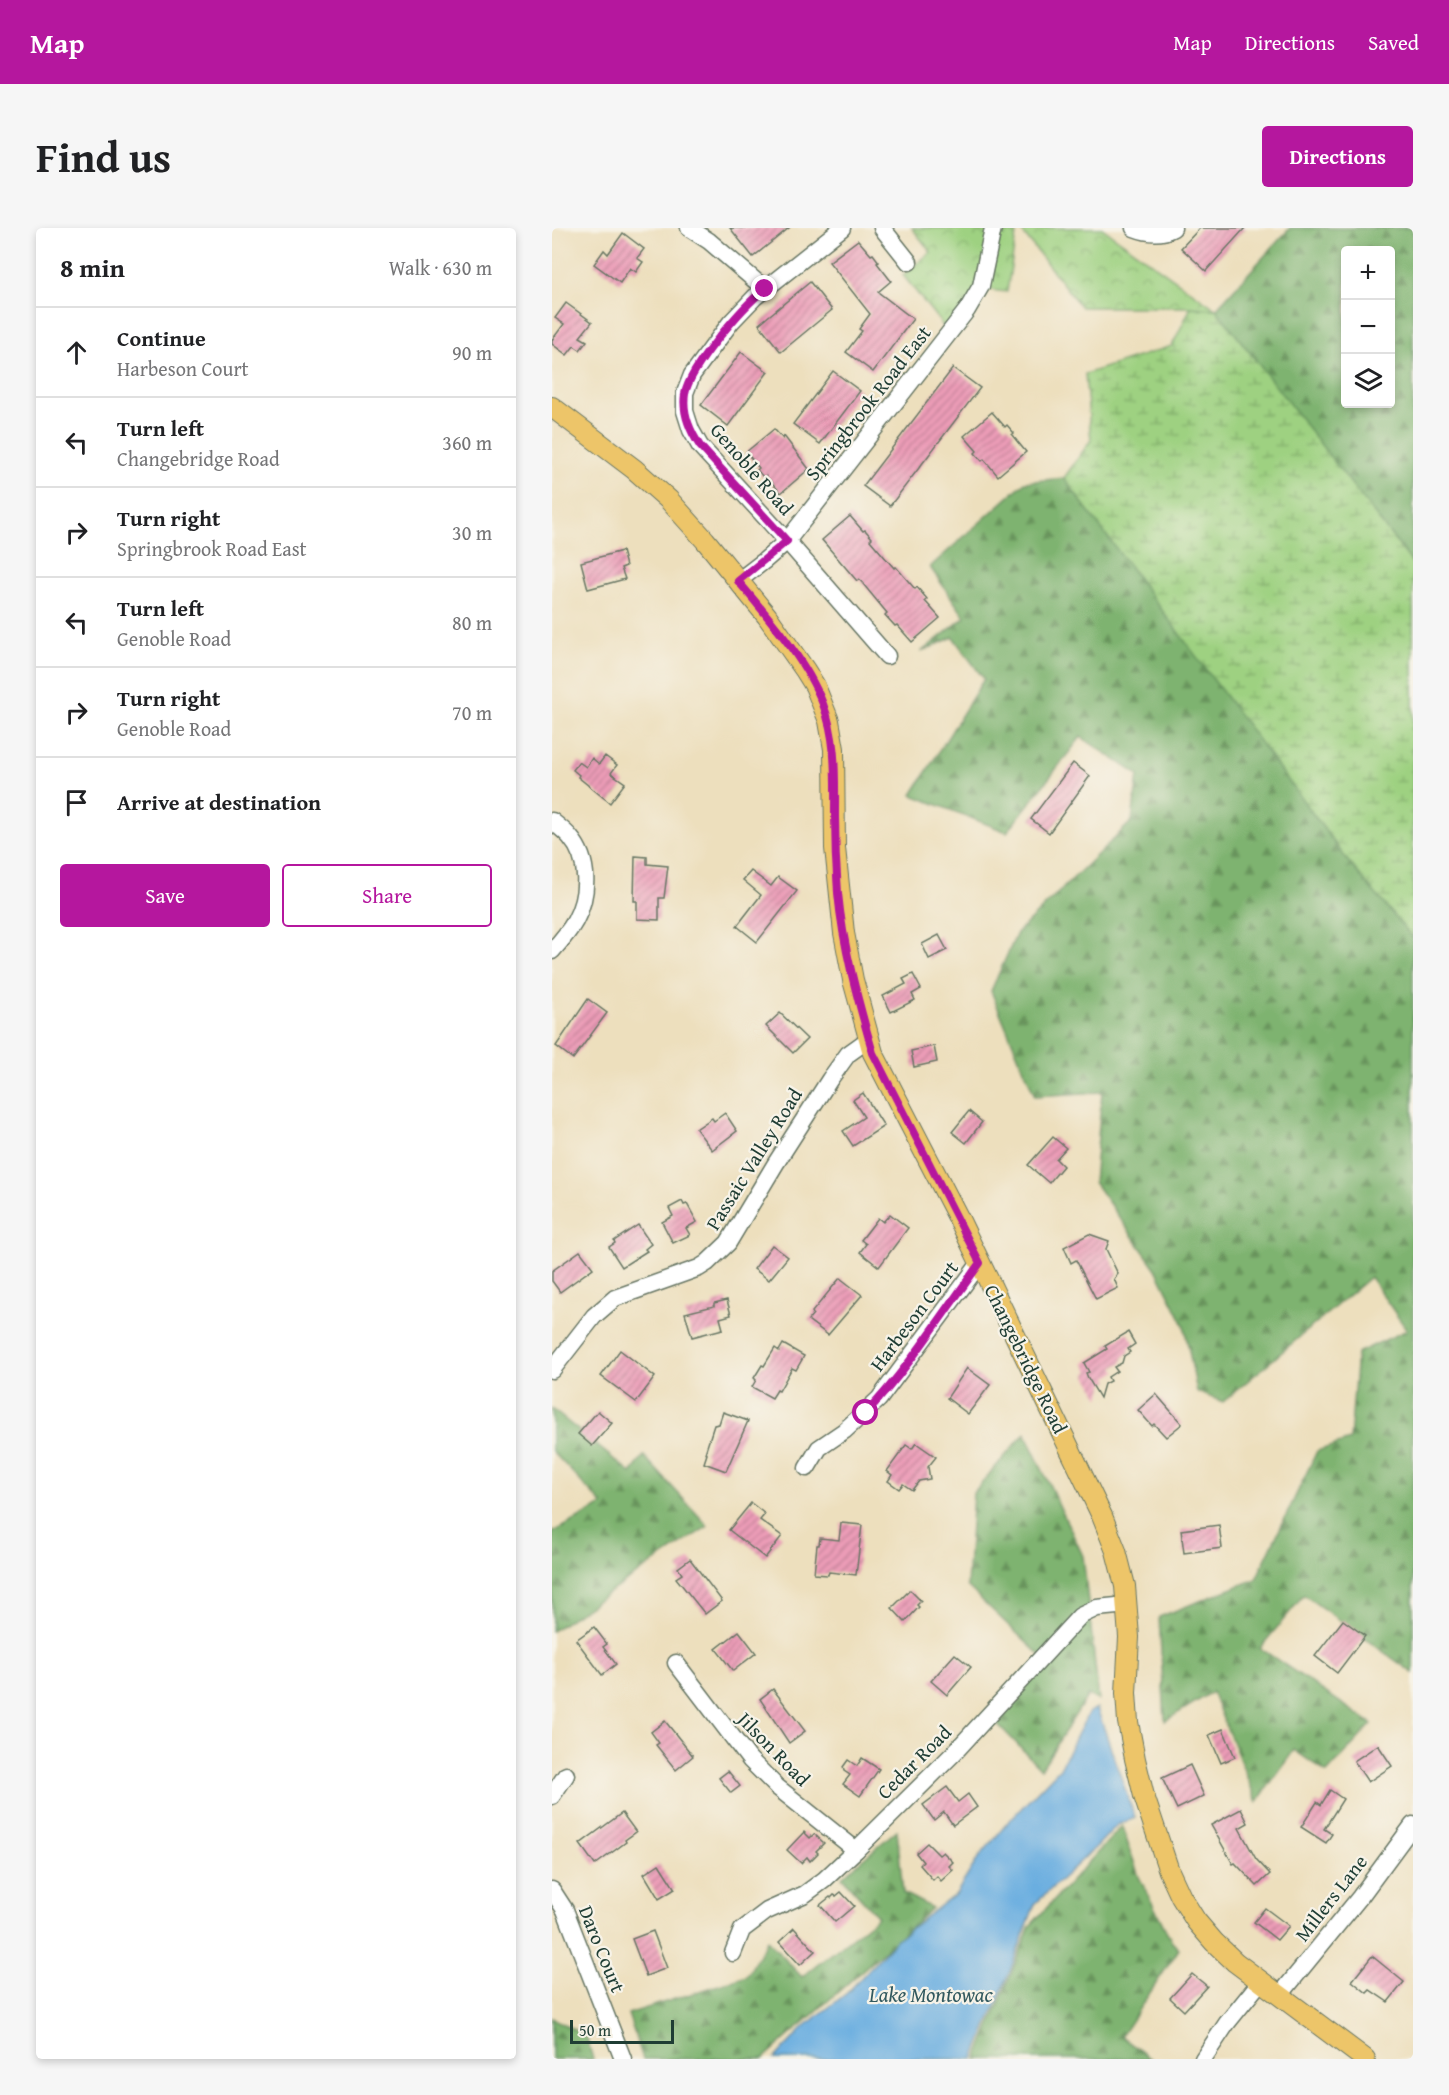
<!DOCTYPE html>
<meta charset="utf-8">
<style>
:root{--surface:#fff;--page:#f6f6f6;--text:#202124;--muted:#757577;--line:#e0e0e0;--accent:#b5179e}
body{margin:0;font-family:"Gentium Book Plus",serif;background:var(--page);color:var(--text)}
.controls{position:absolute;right:18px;top:18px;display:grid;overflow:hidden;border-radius:6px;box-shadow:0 3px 9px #0003}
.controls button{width:54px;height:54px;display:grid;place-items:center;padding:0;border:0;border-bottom:2px solid var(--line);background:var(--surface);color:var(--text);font:30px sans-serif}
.scale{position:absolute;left:18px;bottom:15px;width:104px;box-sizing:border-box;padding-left:6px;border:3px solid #1f3d34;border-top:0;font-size:16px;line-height:21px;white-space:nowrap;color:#1f3d34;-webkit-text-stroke:4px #f7f3e8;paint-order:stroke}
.stop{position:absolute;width:18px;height:18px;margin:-14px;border:4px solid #b5179e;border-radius:50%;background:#fff}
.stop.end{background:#b5179e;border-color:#fff;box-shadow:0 2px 6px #0008}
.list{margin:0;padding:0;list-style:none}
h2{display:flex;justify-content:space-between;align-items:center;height:78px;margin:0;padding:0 24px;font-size:26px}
h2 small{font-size:20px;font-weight:400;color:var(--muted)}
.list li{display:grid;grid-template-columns:39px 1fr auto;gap:18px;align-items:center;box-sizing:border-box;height:90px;padding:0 24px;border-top:2px solid var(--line)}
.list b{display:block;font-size:22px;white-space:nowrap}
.list p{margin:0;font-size:20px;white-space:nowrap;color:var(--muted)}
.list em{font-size:20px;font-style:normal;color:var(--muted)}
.actions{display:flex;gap:12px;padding:18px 24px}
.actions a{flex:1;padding:14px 0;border:2px solid var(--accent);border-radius:6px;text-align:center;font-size:21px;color:var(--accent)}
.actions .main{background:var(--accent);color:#fff}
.icon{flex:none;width:33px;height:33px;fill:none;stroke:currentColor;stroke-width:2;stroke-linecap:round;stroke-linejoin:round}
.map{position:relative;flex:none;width:861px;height:1831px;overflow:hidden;border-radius:6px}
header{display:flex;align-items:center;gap:36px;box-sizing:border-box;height:84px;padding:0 30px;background:var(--accent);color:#fff}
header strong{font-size:28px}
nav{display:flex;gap:33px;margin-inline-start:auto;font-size:21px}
.intro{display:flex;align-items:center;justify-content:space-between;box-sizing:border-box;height:144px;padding:0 36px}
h1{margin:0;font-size:42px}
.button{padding:15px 27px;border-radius:6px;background:var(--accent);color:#fff;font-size:21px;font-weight:700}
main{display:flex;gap:36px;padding:0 36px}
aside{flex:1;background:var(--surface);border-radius:6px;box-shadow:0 3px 9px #0003}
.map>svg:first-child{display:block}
</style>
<header>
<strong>Map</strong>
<nav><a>Map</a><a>Directions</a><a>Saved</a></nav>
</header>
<div class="intro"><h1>Find us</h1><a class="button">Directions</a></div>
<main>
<aside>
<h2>8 min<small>Walk · 630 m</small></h2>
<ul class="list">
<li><svg class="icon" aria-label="ahead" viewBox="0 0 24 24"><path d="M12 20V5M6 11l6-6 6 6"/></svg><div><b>Continue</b><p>Harbeson Court</p></div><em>90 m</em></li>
<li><svg class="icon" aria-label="left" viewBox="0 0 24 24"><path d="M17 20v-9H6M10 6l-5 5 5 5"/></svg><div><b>Turn left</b><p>Changebridge Road</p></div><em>360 m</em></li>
<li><svg class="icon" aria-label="right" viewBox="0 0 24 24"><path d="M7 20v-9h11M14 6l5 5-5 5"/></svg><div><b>Turn right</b><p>Springbrook Road East</p></div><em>30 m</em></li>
<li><svg class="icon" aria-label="left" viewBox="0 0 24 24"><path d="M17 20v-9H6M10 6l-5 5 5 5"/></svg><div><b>Turn left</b><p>Genoble Road</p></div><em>80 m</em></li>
<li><svg class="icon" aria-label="right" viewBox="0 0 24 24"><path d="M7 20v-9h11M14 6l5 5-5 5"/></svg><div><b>Turn right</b><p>Genoble Road</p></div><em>70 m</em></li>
<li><svg class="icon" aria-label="arrive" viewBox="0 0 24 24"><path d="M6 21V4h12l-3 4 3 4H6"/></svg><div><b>Arrive at destination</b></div></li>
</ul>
<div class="actions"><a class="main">Save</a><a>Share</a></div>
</aside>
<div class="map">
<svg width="861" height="1831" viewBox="0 0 861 1831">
<defs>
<pattern id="forest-firs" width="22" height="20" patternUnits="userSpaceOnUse" patternTransform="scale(1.5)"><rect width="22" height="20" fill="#7eb36f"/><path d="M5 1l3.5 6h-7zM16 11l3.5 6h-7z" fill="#67935c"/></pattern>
<pattern id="wetland-marsh" width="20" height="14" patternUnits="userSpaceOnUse" patternTransform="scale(1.5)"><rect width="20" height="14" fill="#9ed181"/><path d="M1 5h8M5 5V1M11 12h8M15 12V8" fill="none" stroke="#80ab6a"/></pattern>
<pattern id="park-crowns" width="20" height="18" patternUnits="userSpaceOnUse" patternTransform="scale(1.5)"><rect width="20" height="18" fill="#9ed181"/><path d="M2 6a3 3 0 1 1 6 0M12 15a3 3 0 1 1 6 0" fill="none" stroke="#80ab6a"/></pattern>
<pattern id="building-hatch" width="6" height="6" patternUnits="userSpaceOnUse" patternTransform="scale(1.5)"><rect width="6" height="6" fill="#ec9cb7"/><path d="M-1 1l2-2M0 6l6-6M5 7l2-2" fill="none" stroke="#bf8096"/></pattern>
</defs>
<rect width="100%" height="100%" fill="#f7f3e8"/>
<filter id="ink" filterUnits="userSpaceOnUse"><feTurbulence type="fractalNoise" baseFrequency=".0167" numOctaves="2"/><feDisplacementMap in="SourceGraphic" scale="12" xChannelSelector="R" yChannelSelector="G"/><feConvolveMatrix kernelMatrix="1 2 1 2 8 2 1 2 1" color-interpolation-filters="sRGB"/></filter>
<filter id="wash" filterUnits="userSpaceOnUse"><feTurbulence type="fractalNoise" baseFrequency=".008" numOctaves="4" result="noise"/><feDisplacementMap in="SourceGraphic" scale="24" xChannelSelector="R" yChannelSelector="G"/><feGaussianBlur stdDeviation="1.35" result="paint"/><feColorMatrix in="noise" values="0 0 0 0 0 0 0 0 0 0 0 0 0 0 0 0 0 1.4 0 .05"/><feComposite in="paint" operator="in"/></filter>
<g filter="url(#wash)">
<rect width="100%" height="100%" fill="#eddfbd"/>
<g fill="url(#forest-firs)" stroke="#4e7852" stroke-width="1.5" fill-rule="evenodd">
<path d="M 738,0 L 861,0 L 861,336 L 664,81 ZM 794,22 L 838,22 L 838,176 L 794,176 Z"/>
<path d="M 512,250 L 796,633 L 861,710 L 861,1445 L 752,1367 L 708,1420 L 820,1496 L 775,1545 L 742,1522 L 705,1574 L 660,1464 L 613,1493 L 607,1389 L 704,1351 L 765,1223 L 798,1212 L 805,1125 L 855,1102 L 818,1049 L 671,1174 L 645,1164 L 632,1097 L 604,1041 L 542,954 L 550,864 L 483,868 L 439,763 L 465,705 L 580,593 L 586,547 L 529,509 L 455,604 L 360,567 L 432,451 L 401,409 L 369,424 L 413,389 L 378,339 L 473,254 Z"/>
<path d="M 0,1181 L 79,1245 L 92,1228 L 156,1298 L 0,1403 L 0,1305 L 51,1277 L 0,1223 Z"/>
<path d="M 473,1205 L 531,1328 L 547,1473 L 536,1467 L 489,1541 L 439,1489 L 493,1432 L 415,1358 L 421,1265 Z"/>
<path d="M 570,1598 L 587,1649 L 620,1714 L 627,1721 L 569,1808 L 599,1831 L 425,1831 L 478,1698 Z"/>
<path d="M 345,1602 L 351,1665 L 380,1680 L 211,1831 L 91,1831 L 76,1786 L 195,1748 L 215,1712 L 250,1749 L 326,1689 L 290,1649 Z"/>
<path d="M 0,1790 L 34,1808 L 41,1831 L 0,1831 Z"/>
</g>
<path fill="url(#wetland-marsh)" stroke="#5e875a" stroke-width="1.5" d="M 639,79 L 664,81 L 861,336 L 861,710 L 796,633 L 512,250 L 539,212 L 533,146 L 620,118 Z"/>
<g fill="url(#park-crowns)" stroke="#5e875a" stroke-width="1.5">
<path d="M 360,0 L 465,0 L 455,64 L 428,61 L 399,108 L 351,47 L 379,24 Z"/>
<path d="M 467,0 L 550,0 L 664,81 L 639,79 L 529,79 Z"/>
</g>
<path fill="#6baee0" stroke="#45768a" stroke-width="1.5" d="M 545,1480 L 583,1590 L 565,1597 L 545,1618 L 483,1676 L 458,1743 L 422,1831 L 222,1831 L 253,1798 L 295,1765 L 346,1710 L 404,1666 L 425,1632 L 456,1594 L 508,1540 L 537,1484 Z"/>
<g id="blocks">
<g fill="url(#building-hatch)">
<path d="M 178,0 L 237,0 L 201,29 Z"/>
<path d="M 648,0 L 693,0 L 654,43 L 629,20 Z"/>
<path d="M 71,5 L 92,21 L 85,30 L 91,34 L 84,44 L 78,40 L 68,55 L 42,36 L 52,22 L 56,26 Z"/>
<path d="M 306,12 L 319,27 L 321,26 L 327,34 L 325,35 L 339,53 L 326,64 L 361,91 L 321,144 L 294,124 L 310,103 L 307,101 L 318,86 L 277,34 Z"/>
<path d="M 258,54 L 280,82 L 229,124 L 207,96 Z"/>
<path d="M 14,75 L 40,94 L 28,109 L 35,113 L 28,122 L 22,118 L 15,127 L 0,116 L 0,112 L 12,96 L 3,90 Z"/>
<path d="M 189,124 L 216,144 L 176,198 L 149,177 Z"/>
<path d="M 401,140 L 428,160 L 338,278 L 311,258 Z"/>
<path d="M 281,143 L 308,163 L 268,216 L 241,196 Z"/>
<path d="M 440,184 L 453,199 L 455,197 L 462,205 L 460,207 L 474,224 L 446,248 L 432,231 L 430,233 L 423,225 L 425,223 L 412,208 Z"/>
<path d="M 222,201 L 231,211 L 232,208 L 257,241 L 229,265 L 214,248 L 212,250 L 205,242 L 207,240 L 194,224 Z"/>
<path d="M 298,288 L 311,303 L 313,302 L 320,310 L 318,312 L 342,340 L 344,339 L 363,361 L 365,359 L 375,371 L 373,373 L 388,390 L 360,414 L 345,397 L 343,398 L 333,387 L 335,385 L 307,351 L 305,353 L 270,312 Z"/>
<path d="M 70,323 L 74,338 L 69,340 L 73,351 L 36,361 L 29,334 Z"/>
<path d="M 53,528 L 65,537 L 59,545 L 73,555 L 58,575 L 26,549 L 27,547 L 21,542 L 27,534 L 34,539 L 40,530 L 47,536 Z"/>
<path d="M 521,535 L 538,548 L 497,605 L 479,591 Z"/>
<path d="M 83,628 L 95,629 L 95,636 L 116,638 L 112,670 L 107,670 L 107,692 L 85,691 L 85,673 L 82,673 Z"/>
<path d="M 199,643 L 219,658 L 226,649 L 245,663 L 205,714 L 185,698 L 209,667 L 191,652 Z"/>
<path d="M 387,707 L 395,722 L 377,731 L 370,716 Z"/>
<path d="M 361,746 L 369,761 L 360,766 L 363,772 L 339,784 L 331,768 L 354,756 L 351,751 Z"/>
<path d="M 36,771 L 55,785 L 21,831 L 4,818 Z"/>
<path d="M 228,785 L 255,811 L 241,825 L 214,798 Z"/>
<path d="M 382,818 L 385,834 L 362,839 L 359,823 Z"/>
<path d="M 311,865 L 332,898 L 301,918 L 291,903 L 312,889 L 301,872 Z"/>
<path d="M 417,883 L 430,894 L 414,915 L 400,904 Z"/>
<path d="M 173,885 L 185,903 L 160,922 L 144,901 L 160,890 L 162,893 Z"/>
<path d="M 501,909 L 514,920 L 504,931 L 511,938 L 497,955 L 476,937 Z"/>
<path d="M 130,973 L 132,977 L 135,976 L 145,994 L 134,1000 L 138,1007 L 121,1015 L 110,994 L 121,988 L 117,980 Z"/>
<path d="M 338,986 L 356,1000 L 327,1039 L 308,1024 L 314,1016 L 309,1012 L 326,990 L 331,994 Z"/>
<path d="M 86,997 L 99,1016 L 93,1021 L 95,1023 L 70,1039 L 57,1019 L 63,1015 L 62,1013 Z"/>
<path d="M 537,1006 L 557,1013 L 554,1021 L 566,1046 L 562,1051 L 566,1060 L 544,1071 L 524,1032 L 519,1035 L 512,1019 Z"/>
<path d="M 220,1017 L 236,1029 L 217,1052 L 202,1041 Z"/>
<path d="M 28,1023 L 41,1040 L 8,1064 L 0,1053 L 0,1043 Z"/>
<path d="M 288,1050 L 310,1067 L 276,1107 L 256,1092 L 261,1086 L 260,1084 Z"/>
<path d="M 175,1072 L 179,1087 L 168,1090 L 171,1101 L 140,1109 L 133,1085 L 162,1078 L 162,1075 Z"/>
<path d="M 576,1104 L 583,1116 L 576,1121 L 578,1124 L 572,1128 L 570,1135 L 562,1139 L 565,1143 L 556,1149 L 558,1153 L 552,1156 L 548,1170 L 536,1150 L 534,1145 L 537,1144 L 532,1135 L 555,1121 L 553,1118 Z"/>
<path d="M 231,1116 L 252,1128 L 244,1142 L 240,1140 L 227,1163 L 225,1162 L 220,1170 L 200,1159 L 204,1152 L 202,1150 L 210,1137 L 212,1138 L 223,1120 L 227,1123 Z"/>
<path d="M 68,1122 L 103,1149 L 84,1174 L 49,1148 Z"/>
<path d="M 415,1140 L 438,1157 L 416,1186 L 395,1170 Z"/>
<path d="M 604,1166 L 630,1196 L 614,1209 L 602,1196 L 600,1198 L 586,1182 Z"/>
<path d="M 46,1183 L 60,1195 L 40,1218 L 26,1206 Z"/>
<path d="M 171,1184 L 196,1193 L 174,1243 L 152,1235 L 155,1226 L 153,1225 L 162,1197 L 167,1196 Z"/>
<path d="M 364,1215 L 384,1229 L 376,1239 L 378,1251 L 367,1253 L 360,1262 L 351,1256 L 347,1261 L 336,1253 L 340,1247 L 335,1243 L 354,1217 L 360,1221 Z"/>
<path d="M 199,1275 L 213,1286 L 208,1292 L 230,1308 L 213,1330 L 177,1302 Z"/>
<path d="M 289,1295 L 310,1297 L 304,1347 L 277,1344 L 276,1347 L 262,1346 L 265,1317 L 267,1317 L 268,1310 L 287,1312 Z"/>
<path d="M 667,1297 L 670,1320 L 632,1325 L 629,1302 Z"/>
<path d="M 138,1331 L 170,1373 L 153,1386 L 124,1350 L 130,1346 L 126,1340 Z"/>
<path d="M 358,1362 L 369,1373 L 365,1377 L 367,1379 L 353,1394 L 340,1380 Z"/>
<path d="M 791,1392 L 813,1408 L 785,1445 L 763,1428 Z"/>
<path d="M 42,1399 L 55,1416 L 51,1419 L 64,1436 L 50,1447 L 24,1412 Z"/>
<path d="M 187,1403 L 204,1425 L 181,1443 L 164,1421 Z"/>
<path d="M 403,1426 L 419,1439 L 395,1467 L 379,1453 Z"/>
<path d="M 221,1461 L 253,1503 L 237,1515 L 208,1471 Z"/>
<path d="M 113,1493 L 141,1528 L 124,1542 L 104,1517 L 107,1515 L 99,1504 Z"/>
<path d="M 671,1501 L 683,1529 L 669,1535 L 657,1507 Z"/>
<path d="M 826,1517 L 840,1538 L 816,1554 L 802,1533 Z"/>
<path d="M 310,1530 L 327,1541 L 308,1568 L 291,1556 L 298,1547 L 292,1543 L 291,1539 L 296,1532 L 305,1538 Z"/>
<path d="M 638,1537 L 652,1568 L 625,1581 L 610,1550 Z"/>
<path d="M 176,1543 L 188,1558 L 179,1565 L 167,1550 Z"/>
<path d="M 395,1559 L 406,1574 L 416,1566 L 425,1579 L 401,1597 L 392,1584 L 382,1592 L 371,1577 Z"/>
<path d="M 778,1562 L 791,1571 L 772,1601 L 780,1606 L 774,1615 L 749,1599 L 765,1574 L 769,1577 Z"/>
<path d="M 689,1581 L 696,1595 L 687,1600 L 704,1631 L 718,1646 L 705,1658 L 683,1635 L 681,1636 L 659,1597 Z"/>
<path d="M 70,1585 L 84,1604 L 73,1612 L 74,1614 L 43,1637 L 28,1616 Z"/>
<path d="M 252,1604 L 258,1610 L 262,1606 L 272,1615 L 264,1623 L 266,1625 L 258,1633 L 255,1629 L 249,1635 L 235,1622 Z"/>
<path d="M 375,1615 L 387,1627 L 391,1624 L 401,1634 L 397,1638 L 401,1642 L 389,1653 L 385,1648 L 381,1652 L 368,1637 L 371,1634 L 364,1625 Z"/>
<path d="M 107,1636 L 123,1661 L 107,1671 L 92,1646 Z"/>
<path d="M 289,1664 L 302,1678 L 283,1694 L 268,1677 L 278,1669 L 279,1670 L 282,1667 L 284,1668 Z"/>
<path d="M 713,1680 L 737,1698 L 725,1712 L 702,1694 Z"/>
<path d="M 242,1700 L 263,1723 L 248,1737 L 227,1714 Z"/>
<path d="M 101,1703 L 115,1740 L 94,1748 L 80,1711 Z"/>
<path d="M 820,1728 L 852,1754 L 836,1774 L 818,1762 L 815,1765 L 800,1753 Z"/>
<path d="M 640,1746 L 655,1758 L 632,1783 L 618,1770 Z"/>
</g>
</g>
</g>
<g filter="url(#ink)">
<use href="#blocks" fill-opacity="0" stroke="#677664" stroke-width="1.5"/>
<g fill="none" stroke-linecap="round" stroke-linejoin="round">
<g stroke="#677664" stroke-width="19">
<g id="minor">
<path d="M 137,0 L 157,13 L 213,61"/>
<path d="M 290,0 L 203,69 L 179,94 L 140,147 L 133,165 L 133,183 L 139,202 L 148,218 L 235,313 L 335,428"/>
<path d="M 330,0 L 357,34"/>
<path d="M 582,0 C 595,5 609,7 621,0"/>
<path d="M 186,353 L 212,333 L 235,313 L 415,82 L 429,58 L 441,0"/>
<path d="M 0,593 C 6,598 13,603 18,609 C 38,632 37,667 23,693 C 17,704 8,714 0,723"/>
<path d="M 0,1142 L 42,1088 L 63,1070 L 147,1040 L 155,1035 L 176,1015 L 224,935 L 278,851 L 296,826 L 317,811"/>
<path d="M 255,1240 L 267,1220 L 292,1203 L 327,1171 L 428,1035"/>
<path d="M 124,1435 L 198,1532 L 225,1559 L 304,1622"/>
<path d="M 0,1568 L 14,1547"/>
<path d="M 0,1662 L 13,1682 L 71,1831"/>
<path d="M 181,1725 L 190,1702 L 215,1683 L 253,1666 L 272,1652 L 304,1622 L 401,1526 L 528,1388 L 545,1380 L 575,1377"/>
<path d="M 728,1767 L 808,1669 L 861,1597"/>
<path d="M 651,1831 L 675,1795 L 709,1753"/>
</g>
</g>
<g stroke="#677664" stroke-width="22">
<path id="major" d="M 0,179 L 82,241 L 117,272 L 153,312 L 215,388 L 253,442 L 263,458 L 277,493 L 282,521 L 283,620 L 292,705 L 301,752 L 321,825 L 407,991 L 550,1288 L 564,1323 L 573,1358 L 577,1409 L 574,1465 L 576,1494 L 583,1531 L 592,1568 L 617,1643 L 629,1669 L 644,1693 L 662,1714 L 683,1734 L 813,1831"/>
</g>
<use href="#minor" stroke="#fff" stroke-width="16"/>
<use href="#major" stroke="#edc569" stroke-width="20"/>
</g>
</g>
<g fill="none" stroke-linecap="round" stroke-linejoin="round" filter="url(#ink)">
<path stroke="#b5179e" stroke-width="8" d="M 213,61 C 191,78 138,139 133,166 C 130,185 138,203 148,218 L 235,313 L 186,353 C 216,389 254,432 271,476 C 285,512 283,550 283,588 C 283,614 284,639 286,665 C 291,719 306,773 321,825 L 428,1035 C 391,1085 357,1140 314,1185"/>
</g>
<g text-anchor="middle" stroke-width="4.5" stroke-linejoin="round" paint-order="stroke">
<g font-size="20" fill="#1f3d34" stroke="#f7f3e8">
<text transform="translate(316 175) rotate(-52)" y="7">Springbrook Road East</text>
<text transform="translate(200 241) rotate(49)" y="7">Genoble Road</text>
<text transform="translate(202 931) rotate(-58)" y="7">Passaic Valley Road</text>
<text transform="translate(362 1088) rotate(-53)" y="7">Harbeson Court</text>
<text transform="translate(474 1131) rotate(64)" y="7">Changebridge Road</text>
<text transform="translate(222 1521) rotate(46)" y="7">Jilson Road</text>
<text transform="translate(362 1534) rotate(-45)" y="7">Cedar Road</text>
<text transform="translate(779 1670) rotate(-52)" y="7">Millers Lane</text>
<text transform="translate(50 1721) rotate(68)" y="7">Daro Court</text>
</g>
<g font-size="21" font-style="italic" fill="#32595f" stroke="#f7f3e8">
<text x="379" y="1774">Lake Montowac</text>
</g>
</g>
</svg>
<div class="controls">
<button>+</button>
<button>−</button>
<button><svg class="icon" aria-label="layers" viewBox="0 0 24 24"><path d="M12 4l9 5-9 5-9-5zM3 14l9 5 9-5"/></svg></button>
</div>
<div class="scale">50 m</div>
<div class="stop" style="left:314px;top:1185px"></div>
<div class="stop end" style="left:213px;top:61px"></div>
</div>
</main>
